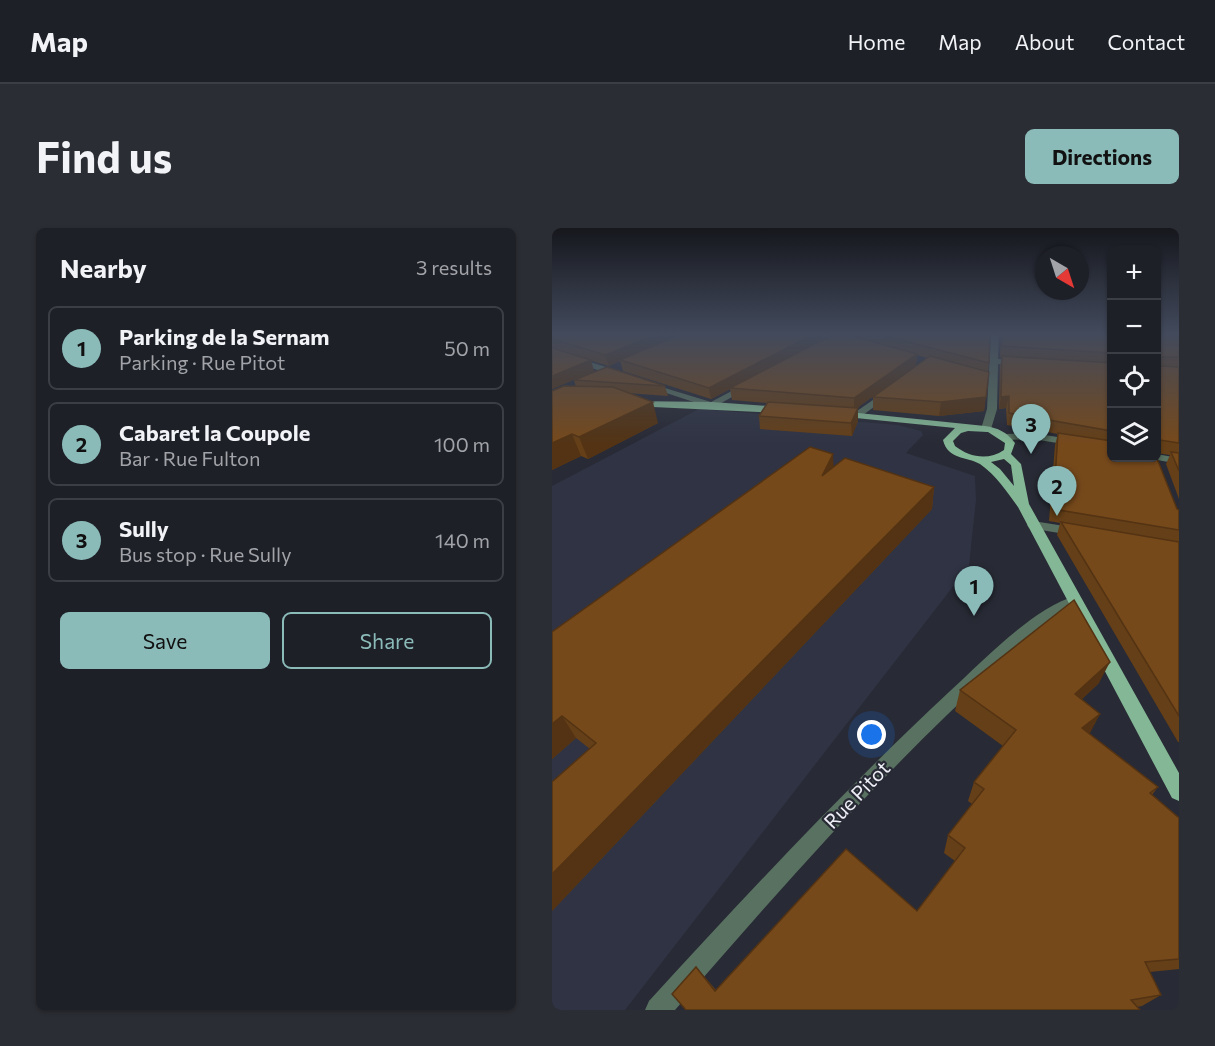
<!DOCTYPE html>
<meta charset="utf-8">
<style>
:root{--surface:#1e2028;--page:#2b2d34;--text:#f1f3f6;--muted:#a1a3a8;--line:#3c3e45;--accent:#8bbbb9}
body{margin:0;font-family:Commissioner,sans-serif;background:var(--page);color:var(--text)}
.controls{position:absolute;right:18px;top:18px;display:grid;overflow:hidden;border-radius:9px;box-shadow:0 2px 4px #0004}
.controls button{width:54px;height:54px;display:grid;place-items:center;padding:0;border:0;border-bottom:2px solid var(--line);background:var(--surface);color:var(--text);font:30px sans-serif}
.compass{position:absolute;left:483px;top:18px;width:54px;height:54px;border-radius:50%;background:var(--surface);box-shadow:0 2px 4px #0004;rotate:141deg}
.you{position:absolute;left:320px;top:507px;width:21px;height:21px;margin:-15px;border:4px solid #fff;border-radius:50%;background:#1a73e8;box-shadow:0 0 0 9px #1a73e833}
.badge{display:grid;place-items:center;width:39px;height:39px;border-radius:50%;background:var(--accent);color:#111;font-size:20px;font-weight:700}
.pin{position:absolute;translate:-50% -50px;filter:drop-shadow(0 2px 3px #0008)}
.pin::after{content:'';position:absolute;top:32px;width:21px;height:18px;background:inherit;clip-path:polygon(0 0,100% 0,50% 100%)}
.list{margin:0;padding:0;list-style:none}
h2{display:flex;justify-content:space-between;align-items:center;height:78px;margin:0;padding:0 24px;font-size:26px}
h2 small{font-size:20px;font-weight:400;color:var(--muted)}
.list li{display:grid;grid-template-columns:39px 1fr auto;gap:18px;align-items:center;box-sizing:border-box;height:84px;margin:0 12px 12px;padding:0 12px;border:2px solid var(--line);border-radius:9px}
.list b{display:block;font-size:22px;white-space:nowrap}
.list p{margin:0;font-size:20px;white-space:nowrap;color:var(--muted)}
.list em{font-size:20px;font-style:normal;color:var(--muted)}
.actions{display:flex;gap:12px;padding:18px 24px}
.actions a{flex:1;padding:14px 0;border:2px solid var(--accent);border-radius:9px;text-align:center;font-size:21px;color:var(--accent)}
.actions .main{background:var(--accent);color:#111}
.icon{flex:none;width:33px;height:33px;fill:none;stroke:currentColor;stroke-width:2;stroke-linecap:round;stroke-linejoin:round}
.map{position:relative;flex:none;width:627px;height:782px;overflow:hidden;border-radius:9px}
header{display:flex;align-items:center;gap:36px;box-sizing:border-box;height:84px;padding:0 30px;background:var(--surface);border-bottom:2px solid var(--line)}
header strong{font-size:28px}
nav{display:flex;gap:33px;margin-inline-start:auto;font-size:21px}
.intro{display:flex;align-items:center;justify-content:space-between;box-sizing:border-box;height:144px;padding:0 36px}
h1{margin:0;font-size:42px}
.button{padding:15px 27px;border-radius:9px;background:var(--accent);color:#111;font-size:21px;font-weight:700}
main{display:flex;gap:36px;padding:0 36px}
aside{flex:1;background:var(--surface);border-radius:9px;box-shadow:0 2px 4px #0004}
.map>svg:first-child{display:block}
</style>
<header>
<strong>Map</strong>
<nav><a>Home</a><a>Map</a><a>About</a><a>Contact</a></nav>
</header>
<div class="intro"><h1>Find us</h1><a class="button">Directions</a></div>
<main>
<aside>
<h2>Nearby<small>3 results</small></h2>
<ul class="list">
<li><span class="badge">1</span><div><b>Parking de la Sernam</b><p>Parking · Rue Pitot</p></div><em>50 m</em></li>
<li><span class="badge">2</span><div><b>Cabaret la Coupole</b><p>Bar · Rue Fulton</p></div><em>100 m</em></li>
<li><span class="badge">3</span><div><b>Sully</b><p>Bus stop · Rue Sully</p></div><em>140 m</em></li>
</ul>
<div class="actions"><a class="main">Save</a><a>Share</a></div>
</aside>
<div class="map">
<svg width="627" height="782" viewBox="0 0 627 782">
<rect width="100%" height="100%" fill="#282a35"/>
<path fill="#2f3343" d="M 147,181 L 346,197 L 369,203 L 371,207 L 354,225 L 423,248 L 424,272 L 417,338 L 73,782 L 0,782 L 0,258 Z"/>
<g fill="none" stroke-linecap="round" stroke-linejoin="round">
<g fill="#587160" fill-rule="evenodd">
<path d="M 264,106 L 278,106 L 302,114 L 298,116 Z"/>
<path d="M 439,106 L 447,106 L 446,131 L 470,133 L 474,135 L 470,137 L 446,136 L 445,181 L 439,201 L 434,204 L 429,201 L 435,181 Z"/>
<path d="M 0,122 L 73,145 L 74,147 L 67,149 L 0,127 Z"/>
<path d="M 93,154 L 159,174 L 193,156 L 200,158 L 160,180 L 93,158 Z"/>
<path d="M 337,161 L 342,164 L 340,166 L 308,189 L 302,189 L 302,185 Z"/>
<path d="M 481,205 L 560,218 L 560,224 L 481,211 L 454,212 L 449,209 L 454,206 Z"/>
<path d="M 604,226 L 627,230 L 627,236 L 600,231 L 599,230 L 604,230 Z"/>
<path d="M 481,293 L 525,300 L 531,304 L 525,308 L 477,300 L 475,297 L 477,294 Z"/>
<path d="M 523,368 L 530,373 L 528,377 C 477,405 437,447 395,487 C 299,580 211,681 123,782 L 93,782 L 97,773 C 194,667 292,562 397,464 C 430,434 481,380 523,368 Z"/>
</g>
<g fill="#84b795" fill-rule="evenodd">
<path d="M 77,173 L 160,174 L 230,179 L 235,182 L 230,185 L 80,178 L 77,177 Z"/>
<path d="M 287,183 L 433,198 C 446,200 455,204 463,215 L 459,226 L 469,236 L 477,276 L 627,545 L 627,573 L 620,570 L 466,279 C 455,264 444,247 428,236 C 414,228 396,232 391,212 L 403,200 L 284,188 L 282,186 ZM 416,203 L 436,204 L 453,215 L 452,222 C 436,233 417,229 403,218 L 401,213 L 409,205 ZM 452,231 L 459,237 L 462,258 L 448,241 L 439,234 Z"/>
</g>
</g>
<g fill="#653f17">
<path d="M 0,106 L 272,111 L 297,108 L 297,106 L 438,106 L 437,135 L 432,183 L 387,188 L 321,182 L 321,169 L 375,130 L 365,127 L 364,137 L 305,180 L 306,180 L 306,193 L 300,208 L 208,201 L 207,188 L 215,175 L 180,172 L 178,161 L 159,171 L 71,143 L 68,133 L 57,138 L 27,129 L 42,143 L 0,161 Z"/>
<path d="M 449,106 L 560,106 L 560,230 L 627,282 L 627,514 L 626,514 L 505,307 L 508,295 L 497,293 L 503,217 L 506,206 L 455,197 L 454,180 L 447,181 L 448,138 L 450,129 L 448,129 Z"/>
<path d="M 604,106 L 627,106 L 627,271 L 614,236 L 618,227 L 604,225 Z"/>
<path d="M 22,152 L 113,158 L 116,168 L 75,165 L 106,195 L 36,231 L 29,228 L 0,242 L 0,163 L 24,159 Z"/>
<path d="M 281,226 L 281,239 L 382,259 L 380,281 L 0,683 L 0,554 L 38,521 L 24,510 L 0,531 L 0,404 Z"/>
<path d="M 547,455 L 530,471 L 538,506 L 606,559 L 600,567 L 627,590 L 627,741 L 598,744 L 609,767 L 590,778 L 585,779 L 134,782 L 144,739 L 164,762 L 365,683 L 403,633 L 392,625 L 396,607 L 420,576 L 416,573 L 422,554 L 451,518 L 403,483 L 408,462 Z"/>
</g>
<g fill="#533313">
<path d="M 106,106 L 135,106 L 68,132 L 68,133 L 57,138 L 53,127 Z"/>
<path d="M 262,106 L 272,106 L 272,111 L 178,160 L 178,161 L 159,171 L 157,160 Z"/>
<path d="M 365,126 L 364,137 L 302,182 L 302,170 Z"/>
<path d="M 39,132 L 42,143 L 0,161 L 0,148 Z"/>
<path d="M 457,168 L 454,180 L 447,181 L 449,169 Z"/>
<path d="M 434,169 L 432,183 L 387,188 L 389,174 Z"/>
<path d="M 101,174 L 106,195 L 36,231 L 27,209 Z"/>
<path d="M 306,180 L 306,193 L 300,208 L 299,195 Z"/>
<path d="M 20,206 L 29,228 L 0,242 L 0,215 Z"/>
<path d="M 281,226 L 282,247 L 270,248 Z"/>
<path d="M 382,259 L 380,281 L 0,683 L 0,646 Z"/>
<path d="M 558,434 L 547,455 L 513,487 L 523,466 Z"/>
<path d="M 548,486 L 537,507 L 530,500 Z"/>
<path d="M 10,488 L 24,510 L 0,531 L 0,496 Z"/>
</g>
<g fill="#76491b" stroke="#533313" stroke-width="1.5">
<path d="M 0,106 L 106,106 L 53,127 L 0,111 Z"/>
<path d="M 129,106 L 262,106 L 157,160 L 68,132 Z"/>
<path d="M 282,106 L 293,106 L 365,126 L 302,170 L 178,160 Z"/>
<path d="M 326,106 L 438,106 L 437,135 Z"/>
<path d="M 451,106 L 560,106 L 560,125 L 450,118 Z"/>
<path d="M 604,106 L 620,106 L 627,108 L 627,129 L 606,129 L 608,138 L 627,139 L 627,215 L 608,212 L 607,215 L 604,217 Z"/>
<path d="M 0,120 L 39,132 L 0,148 Z"/>
<path d="M 378,128 L 437,144 L 434,169 L 389,174 L 321,169 Z"/>
<path d="M 450,128 L 560,135 L 560,203 L 457,185 L 457,168 L 449,169 Z"/>
<path d="M 55,139 L 113,158 L 22,152 Z"/>
<path d="M 12,158 L 61,159 L 101,174 L 27,209 L 20,206 L 0,215 L 0,163 Z"/>
<path d="M 216,174 L 306,180 L 299,195 L 207,188 Z"/>
<path d="M 506,205 L 560,213 L 560,230 L 604,230 L 604,228 L 625,281 L 627,282 L 627,302 L 501,281 Z"/>
<path d="M 258,219 L 281,226 L 270,248 L 293,230 L 382,259 L 0,646 L 0,554 L 44,515 L 10,488 L 0,496 L 0,404 Z"/>
<path d="M 619,224 L 627,225 L 627,243 Z"/>
<path d="M 509,294 L 627,314 L 627,488 Z"/>
<path d="M 522,372 L 558,434 L 523,466 L 548,486 L 530,500 L 606,559 L 598,565 L 627,590 L 627,731 L 593,734 L 609,767 L 579,772 L 588,782 L 134,782 L 120,766 L 144,739 L 163,763 L 294,621 L 365,683 L 413,620 L 396,607 L 432,561 L 422,554 L 464,502 L 408,462 Z"/>
</g>
<linearGradient id="sky" x2="0" y2="1"><stop stop-color="#16171d"/><stop offset="0.49" stop-color="#424a5c"/><stop offset="1" stop-color="#424a5c" stop-opacity="0"/></linearGradient>
<rect width="627" height="216" fill="url(#sky)"/>
<g text-anchor="middle" stroke-width="4.5" stroke-linejoin="round" paint-order="stroke">
<g font-size="20" fill="#edeef6" stroke="#282a35">
<text transform="translate(305 567) rotate(-46)" y="7">Rue Pitot</text>
</g>
</g>
</svg>
<div class="controls">
<button>+</button>
<button>−</button>
<button><svg class="icon" aria-label="locate" viewBox="0 0 24 24"><circle cx="12" cy="12" r="6"/><path d="M12 2v4M12 18v4M2 12h4M18 12h4"/></svg></button>
<button><svg class="icon" aria-label="layers" viewBox="0 0 24 24"><path d="M12 4l9 5-9 5-9-5zM3 14l9 5 9-5"/></svg></button>
</div>
<svg class="compass" viewBox="-18 -18 36 36"><path d="M0-13l5 13h-10z" fill="#e53935"/><path d="M0 13l5-13h-10z" fill="#a1a3a8"/></svg>
<div class="you"></div>
<div class="pin badge" style="left:422px;top:388px">1</div>
<div class="pin badge" style="left:505px;top:288px">2</div>
<div class="pin badge" style="left:479px;top:226px">3</div>
</div>
</main>
